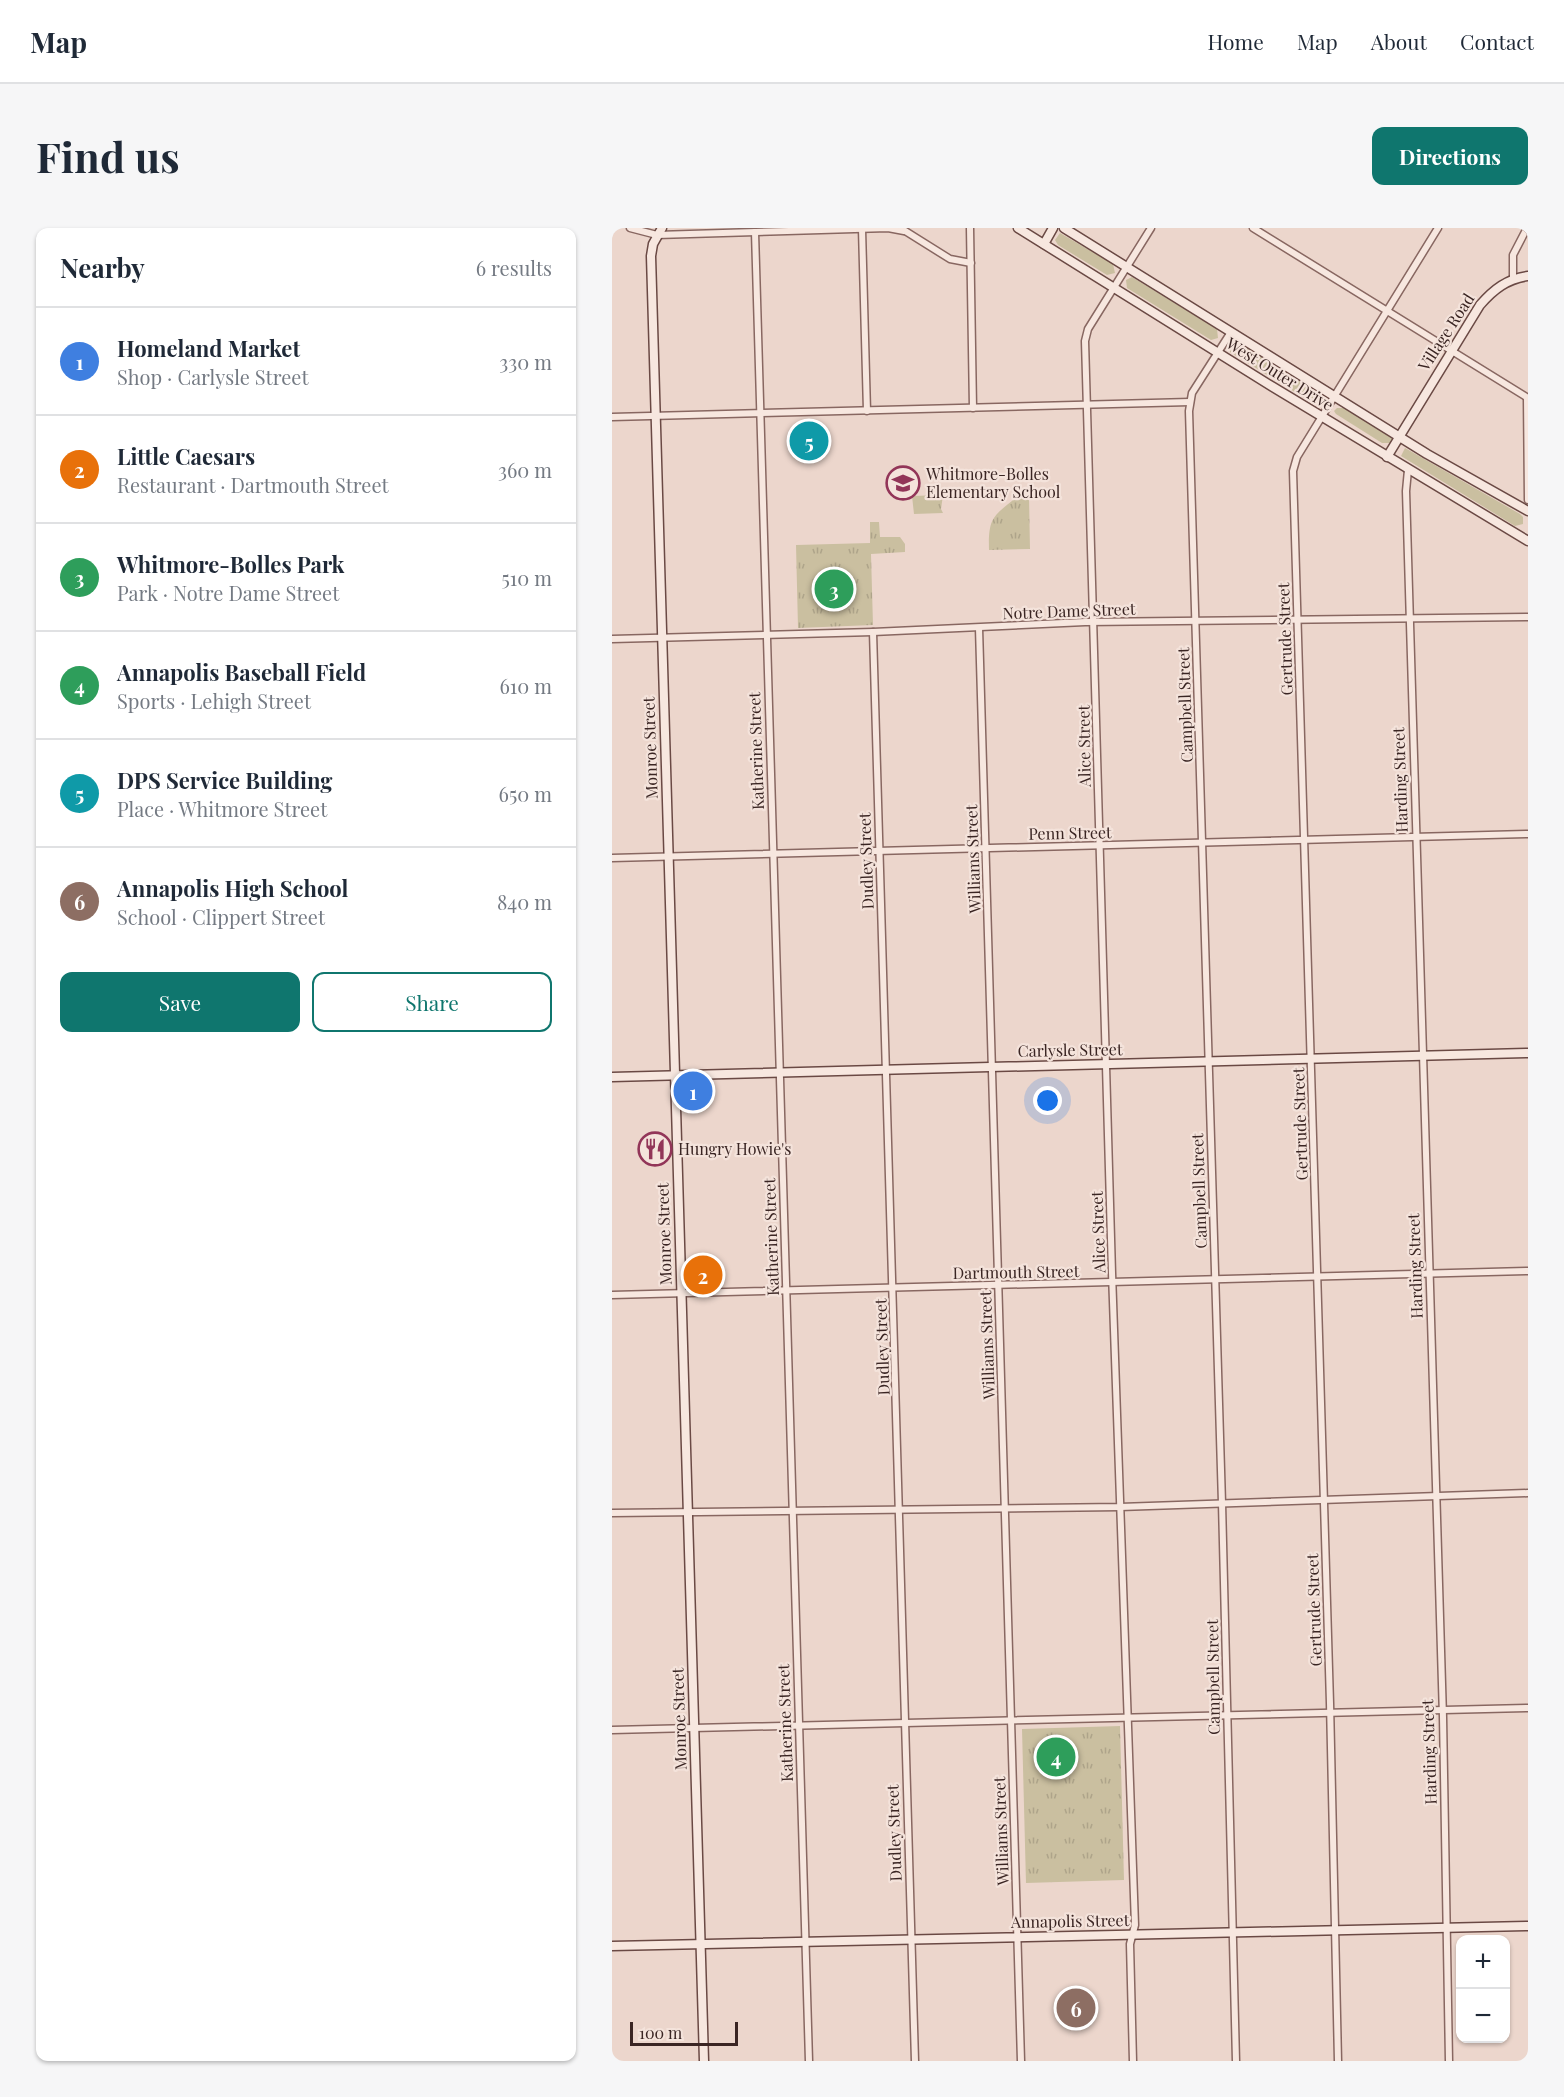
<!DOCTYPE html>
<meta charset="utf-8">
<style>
:root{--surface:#fff;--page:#f6f6f7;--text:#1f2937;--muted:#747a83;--line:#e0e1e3;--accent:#0f766e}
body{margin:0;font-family:"Playfair Display",serif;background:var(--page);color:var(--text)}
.controls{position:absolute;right:18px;bottom:18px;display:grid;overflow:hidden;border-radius:12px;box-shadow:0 2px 4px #0004}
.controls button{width:54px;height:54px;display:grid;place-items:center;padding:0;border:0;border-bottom:2px solid var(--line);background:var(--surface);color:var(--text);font:30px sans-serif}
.scale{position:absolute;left:18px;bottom:15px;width:108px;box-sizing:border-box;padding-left:6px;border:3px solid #3a2523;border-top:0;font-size:16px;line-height:21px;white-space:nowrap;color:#3a2523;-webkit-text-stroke:4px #f4e3db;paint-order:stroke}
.you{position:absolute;left:436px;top:873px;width:21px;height:21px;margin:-15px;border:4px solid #fff;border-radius:50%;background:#1a73e8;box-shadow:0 0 0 9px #1a73e833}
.badge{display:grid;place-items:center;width:39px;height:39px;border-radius:50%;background:var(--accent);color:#fff;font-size:20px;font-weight:700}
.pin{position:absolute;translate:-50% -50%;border:3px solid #fff;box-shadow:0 2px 6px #0006}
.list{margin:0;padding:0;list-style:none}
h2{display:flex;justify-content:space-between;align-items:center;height:78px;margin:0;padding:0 24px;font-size:26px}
h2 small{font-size:20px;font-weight:400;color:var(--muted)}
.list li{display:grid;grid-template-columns:39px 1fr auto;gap:18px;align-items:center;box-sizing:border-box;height:108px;padding:0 24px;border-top:2px solid var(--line)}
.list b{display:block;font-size:22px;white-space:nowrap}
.list p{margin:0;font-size:20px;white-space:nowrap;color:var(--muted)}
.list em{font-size:20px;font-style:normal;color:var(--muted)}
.actions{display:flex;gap:12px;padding:18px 24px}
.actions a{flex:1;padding:14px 0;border:2px solid var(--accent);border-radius:12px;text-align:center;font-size:21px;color:var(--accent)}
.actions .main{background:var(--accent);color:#fff}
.map{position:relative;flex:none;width:916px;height:1833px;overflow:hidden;border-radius:12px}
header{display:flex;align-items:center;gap:36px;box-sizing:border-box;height:84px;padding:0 30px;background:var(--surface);border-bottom:2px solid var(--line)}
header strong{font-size:28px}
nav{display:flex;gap:33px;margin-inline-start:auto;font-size:21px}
.intro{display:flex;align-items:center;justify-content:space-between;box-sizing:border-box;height:144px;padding:0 36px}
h1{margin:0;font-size:42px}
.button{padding:15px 27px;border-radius:12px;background:var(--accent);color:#fff;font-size:21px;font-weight:700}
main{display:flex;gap:36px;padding:0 36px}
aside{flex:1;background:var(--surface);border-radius:12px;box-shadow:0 2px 4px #0004}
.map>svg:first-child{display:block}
</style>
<header>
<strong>Map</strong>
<nav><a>Home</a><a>Map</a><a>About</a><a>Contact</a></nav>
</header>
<div class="intro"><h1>Find us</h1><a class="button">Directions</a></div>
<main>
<aside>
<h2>Nearby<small>6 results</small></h2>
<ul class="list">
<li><span class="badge" style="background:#3f7fe0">1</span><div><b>Homeland Market</b><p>Shop · Carlysle Street</p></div><em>330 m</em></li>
<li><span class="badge" style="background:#e8710a">2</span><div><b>Little Caesars</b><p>Restaurant · Dartmouth Street</p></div><em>360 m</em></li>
<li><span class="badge" style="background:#2e9e5b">3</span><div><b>Whitmore-Bolles Park</b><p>Park · Notre Dame Street</p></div><em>510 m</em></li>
<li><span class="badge" style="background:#2e9e5b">4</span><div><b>Annapolis Baseball Field</b><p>Sports · Lehigh Street</p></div><em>610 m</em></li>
<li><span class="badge" style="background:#0f9aa8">5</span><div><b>DPS Service Building</b><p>Place · Whitmore Street</p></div><em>650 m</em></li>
<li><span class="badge" style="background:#8d6e63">6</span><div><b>Annapolis High School</b><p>School · Clippert Street</p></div><em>840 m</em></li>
</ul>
<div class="actions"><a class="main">Save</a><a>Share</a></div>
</aside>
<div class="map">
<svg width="916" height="1833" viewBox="0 0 916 1833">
<defs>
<pattern id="park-tufts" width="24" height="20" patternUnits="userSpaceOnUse" patternTransform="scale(1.5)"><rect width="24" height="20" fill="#cabfa0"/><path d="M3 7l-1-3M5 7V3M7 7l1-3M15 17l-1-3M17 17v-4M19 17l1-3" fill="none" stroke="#aea48a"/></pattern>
</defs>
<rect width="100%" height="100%" fill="#ecd6cc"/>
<g fill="#cabfa0">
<path d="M 448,5 L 501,36 L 503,45 L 495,47 L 446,17 L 443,12 Z"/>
<path d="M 520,49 L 605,101 L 606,110 L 599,112 L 515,60 L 514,52 Z"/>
<path d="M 626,114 L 709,167 L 712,171 L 710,176 L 704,177 L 618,124 L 619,116 Z"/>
<path d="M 725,180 L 732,180 L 781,211 L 780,215 L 770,215 L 724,186 L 722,183 Z"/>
<path d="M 793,220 L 908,286 L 911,289 L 911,296 L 903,298 L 789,228 Z"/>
</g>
<g fill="url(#park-tufts)">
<path d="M 331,267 L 329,281 L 331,285 L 302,286 L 300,268 Z"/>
<path d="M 406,268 L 417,268 L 418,321 L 377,322 C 376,288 382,288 406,268 Z"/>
<path d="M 258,294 L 267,294 L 268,309 L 288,309 L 293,316 L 293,324 L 259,326 L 261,397 L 186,400 L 184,317 L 258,315 Z"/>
<path d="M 508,1498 L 512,1652 L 414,1655 L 410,1501 Z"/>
</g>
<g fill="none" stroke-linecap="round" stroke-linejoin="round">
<g stroke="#886761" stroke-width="9">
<g id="street">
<path d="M 18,0 L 45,7 L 276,0 L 292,3"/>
<path d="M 358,0 L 361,180"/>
<path d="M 641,0 L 916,170"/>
<path d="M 250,1 L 255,183"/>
<path d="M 290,1 L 338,31 L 359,35"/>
<path d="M 143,4 L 197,1833"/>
<path d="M 901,51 L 901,27 L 915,0"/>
<path d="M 619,104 L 580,165 L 577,183 L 610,1275 L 624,1833"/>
<path d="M 915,170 L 916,272"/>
<path d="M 0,189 L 578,174"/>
<path d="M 796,242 L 794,263 L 831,1489 L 837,1833"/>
<path d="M 367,400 L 409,1833"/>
<path d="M 261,404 L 303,1833"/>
<path d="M 0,411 L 261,404 L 473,394 L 916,389"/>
<path d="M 0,630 L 916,606"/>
<path d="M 0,1067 L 916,1043"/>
<path d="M 0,1285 L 508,1279 L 916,1265"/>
<path d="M 0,1502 L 916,1480"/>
<path d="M 521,1833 L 518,1716 L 523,1697 L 500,1045 L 473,113 L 476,101 L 539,0"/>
<path d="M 726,1833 L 718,1475 L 681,243 L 685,229 L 826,0"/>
</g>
</g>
<g stroke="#6a4944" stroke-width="11">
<g id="secondary">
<path d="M 50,0 L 41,16 L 39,28 L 92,1833"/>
<path d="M 406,0 L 661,159 L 916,313"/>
<path d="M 452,0 L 815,226 L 916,283"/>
<path d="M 432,16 L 441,0"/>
<path d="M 775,229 L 868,77 C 882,61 895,51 916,48"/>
<path d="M 0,849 L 916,825"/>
<path d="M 0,1718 L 916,1698"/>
</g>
</g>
<use href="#street" stroke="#f7e7df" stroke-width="6"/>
<use href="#secondary" stroke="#f7e7df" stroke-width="8"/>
</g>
<defs>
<g id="school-ring" transform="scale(1.725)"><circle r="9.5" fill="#f4e3db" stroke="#923558" stroke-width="1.5"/><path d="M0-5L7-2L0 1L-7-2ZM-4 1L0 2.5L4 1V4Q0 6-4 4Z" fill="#923558"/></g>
<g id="restaurant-ring" transform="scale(1.725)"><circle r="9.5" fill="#f4e3db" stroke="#923558" stroke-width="1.5"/><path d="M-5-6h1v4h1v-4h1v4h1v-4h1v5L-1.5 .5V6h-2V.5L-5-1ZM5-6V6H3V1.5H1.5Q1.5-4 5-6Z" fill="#923558"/></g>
</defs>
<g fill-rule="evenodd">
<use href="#school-ring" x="291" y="255"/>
<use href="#restaurant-ring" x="43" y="921"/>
</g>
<g text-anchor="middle" stroke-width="4.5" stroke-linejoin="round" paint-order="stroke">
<g font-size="16" fill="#3a2523" stroke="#f4e3db">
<text transform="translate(834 104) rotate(-57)" y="6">Village Road</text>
<text transform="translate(668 146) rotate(32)" y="6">West Outer Drive</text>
<text transform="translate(457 383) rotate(-2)" y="6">Notre Dame Street</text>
<text transform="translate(673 411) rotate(-92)" y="6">Gertrude Street</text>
<text transform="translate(573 477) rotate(-92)" y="6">Campbell Street</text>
<text transform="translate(472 518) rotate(-91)" y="6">Alice Street</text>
<text transform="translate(38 520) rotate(-92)" y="6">Monroe Street</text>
<text transform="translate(144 523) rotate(-92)" y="6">Katherine Street</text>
<text transform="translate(788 552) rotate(-92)" y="6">Harding Street</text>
<text transform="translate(458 605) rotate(-1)" y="6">Penn Street</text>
<text transform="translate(361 631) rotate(-92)" y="6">Williams Street</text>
<text transform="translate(254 633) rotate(-92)" y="6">Dudley Street</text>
<text transform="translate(458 822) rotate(-1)" y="6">Carlysle Street</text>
<text transform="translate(688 896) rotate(-92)" y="6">Gertrude Street</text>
<text transform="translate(587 963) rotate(-92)" y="6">Campbell Street</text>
<text transform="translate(486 1004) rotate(-92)" y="6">Alice Street</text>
<text transform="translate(52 1006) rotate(-92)" y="6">Monroe Street</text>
<text transform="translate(159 1009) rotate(-92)" y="6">Katherine Street</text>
<text transform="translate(803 1038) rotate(-92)" y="6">Harding Street</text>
<text transform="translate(404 1044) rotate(-1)" y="6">Dartmouth Street</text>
<text transform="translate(375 1117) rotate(-92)" y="6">Williams Street</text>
<text transform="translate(270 1119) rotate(-92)" y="6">Dudley Street</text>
<text transform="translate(702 1382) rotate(-92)" y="6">Gertrude Street</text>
<text transform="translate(601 1449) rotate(-91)" y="6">Campbell Street</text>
<text transform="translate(67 1491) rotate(-92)" y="6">Monroe Street</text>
<text transform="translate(173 1495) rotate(-92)" y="6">Katherine Street</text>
<text transform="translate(817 1524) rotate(-92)" y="6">Harding Street</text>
<text transform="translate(389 1603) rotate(-92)" y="6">Williams Street</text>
<text transform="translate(282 1605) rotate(-92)" y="6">Dudley Street</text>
<text transform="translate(458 1693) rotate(-1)" y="6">Annapolis Street</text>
</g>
<g font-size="16" fill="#3a2523" stroke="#f4e3db" text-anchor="start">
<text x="314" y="252">Whitmore-Bolles<tspan x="314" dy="18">Elementary School</tspan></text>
<text x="66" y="927">Hungry Howie's</text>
</g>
</g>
</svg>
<div class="controls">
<button>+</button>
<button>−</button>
</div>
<div class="scale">100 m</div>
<div class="you"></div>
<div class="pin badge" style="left:81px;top:863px;background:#3f7fe0">1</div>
<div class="pin badge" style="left:91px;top:1047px;background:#e8710a">2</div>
<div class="pin badge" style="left:222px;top:361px;background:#2e9e5b">3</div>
<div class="pin badge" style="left:444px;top:1529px;background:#2e9e5b">4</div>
<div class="pin badge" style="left:197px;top:213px;background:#0f9aa8">5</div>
<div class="pin badge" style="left:464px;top:1780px;background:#8d6e63">6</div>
</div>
</main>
